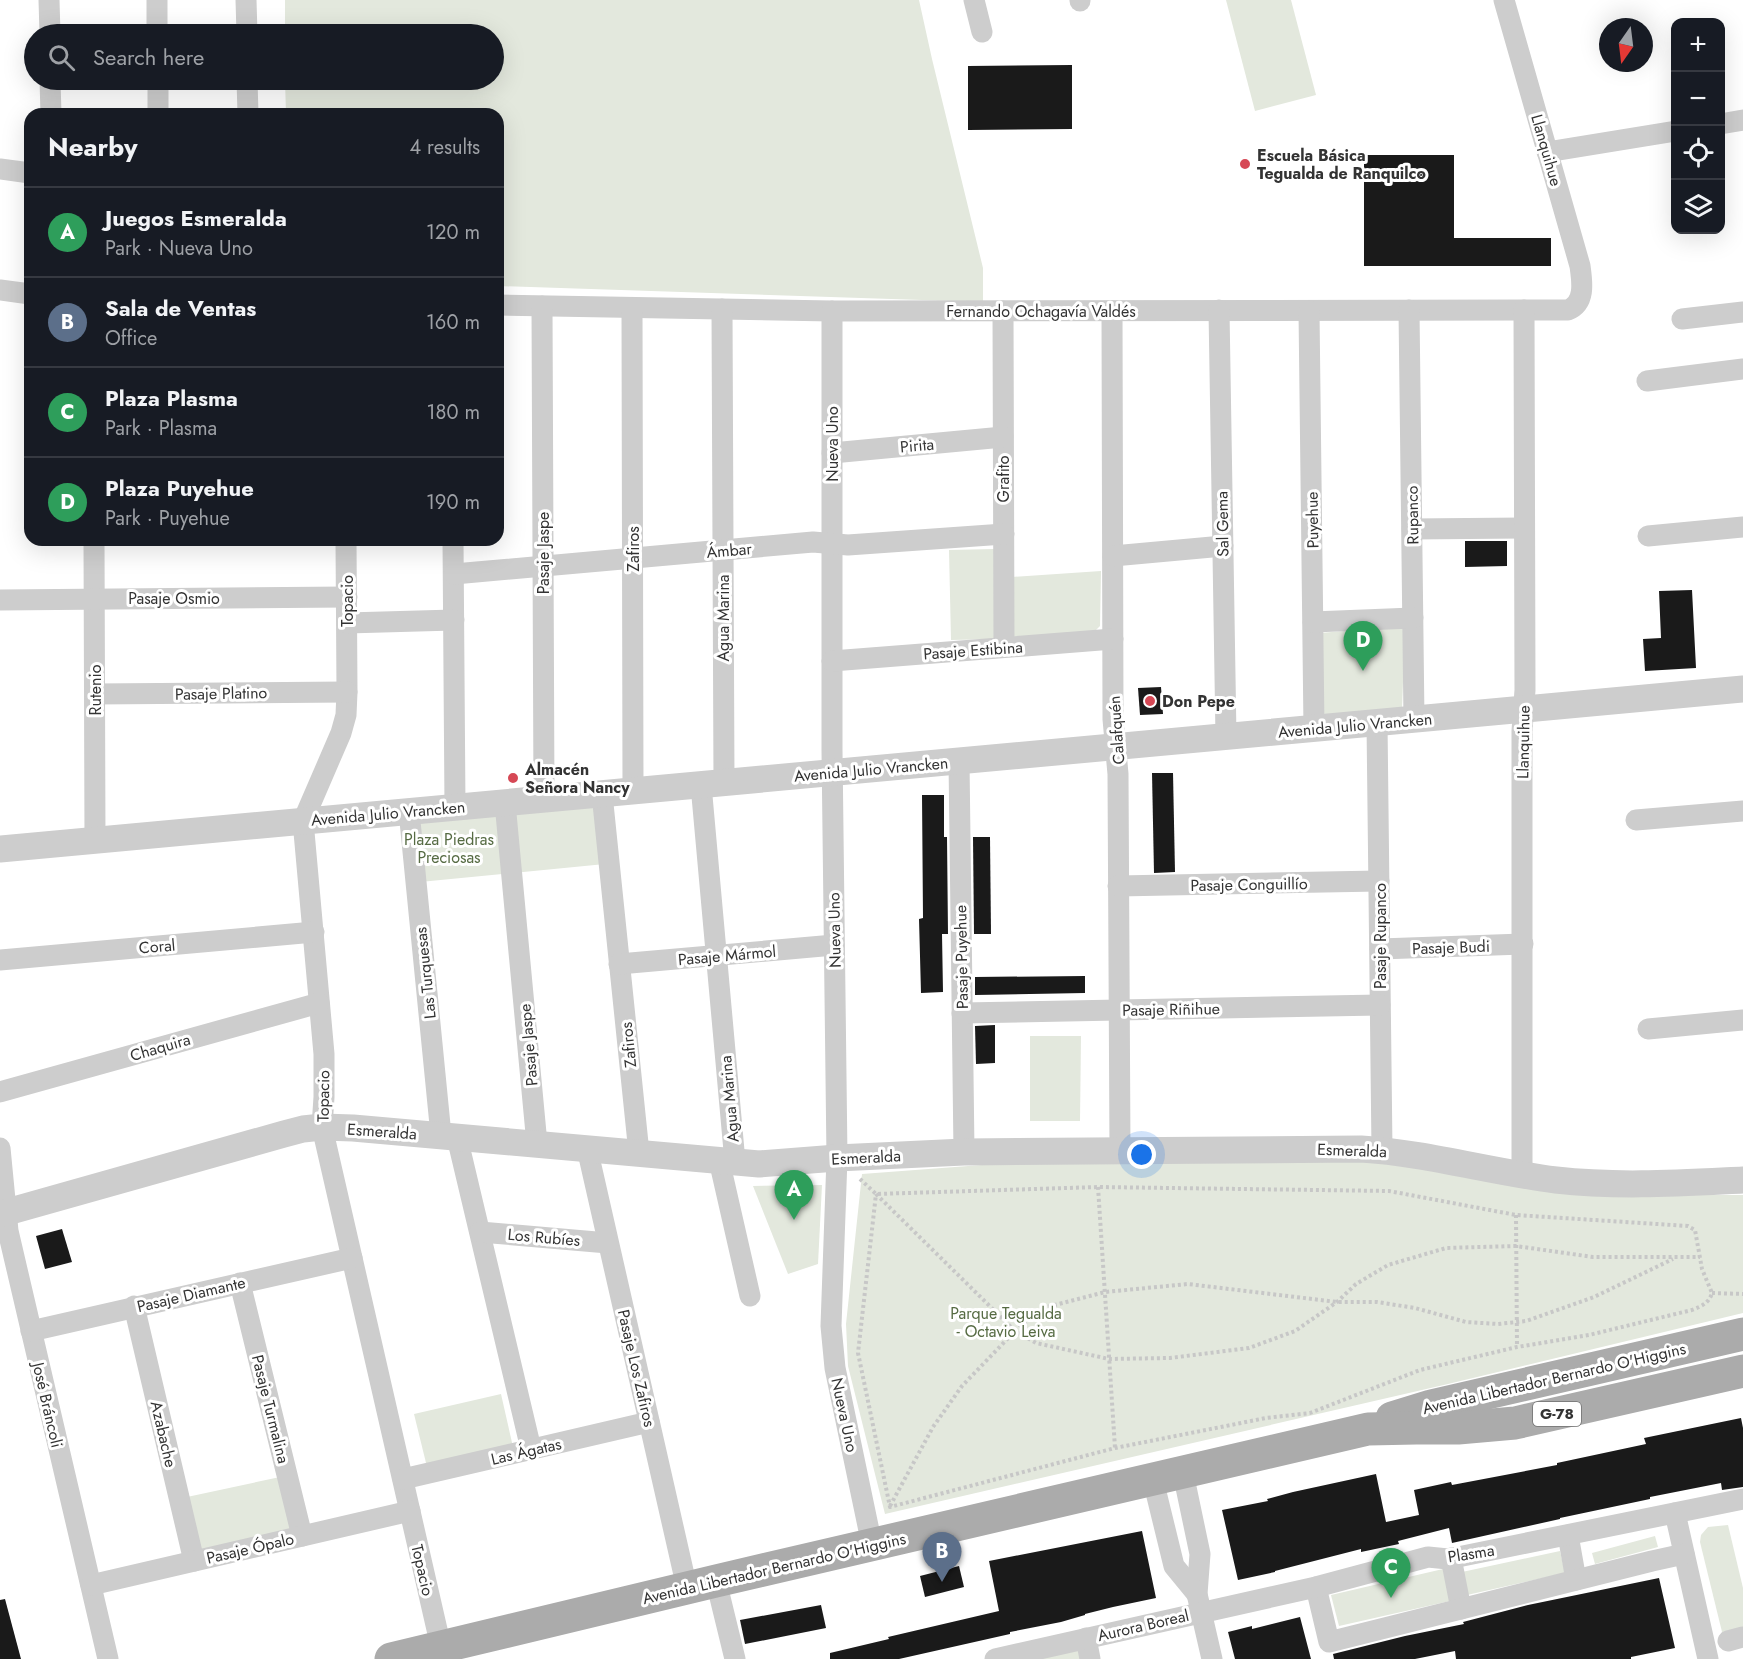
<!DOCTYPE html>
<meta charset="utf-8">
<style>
:root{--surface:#171b24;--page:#20242c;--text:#f1f3f6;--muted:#9ea1a6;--line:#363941;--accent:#d64855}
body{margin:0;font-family:Jost,sans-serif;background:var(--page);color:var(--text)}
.controls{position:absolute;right:18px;top:18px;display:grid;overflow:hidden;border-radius:12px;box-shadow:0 6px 24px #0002}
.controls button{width:54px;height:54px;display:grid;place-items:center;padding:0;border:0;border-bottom:2px solid var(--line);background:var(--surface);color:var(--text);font:30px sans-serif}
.compass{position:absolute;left:1599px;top:18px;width:54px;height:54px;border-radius:50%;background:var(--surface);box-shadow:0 6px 24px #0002;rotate:194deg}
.you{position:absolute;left:1142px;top:1155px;width:21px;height:21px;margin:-15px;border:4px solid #fff;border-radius:50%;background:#1a73e8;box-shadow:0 0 0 9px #1a73e833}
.badge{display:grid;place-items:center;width:39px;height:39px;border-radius:50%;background:var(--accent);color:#fff;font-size:20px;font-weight:700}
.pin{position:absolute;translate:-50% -50px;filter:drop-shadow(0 2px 3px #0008)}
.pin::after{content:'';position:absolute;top:32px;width:21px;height:18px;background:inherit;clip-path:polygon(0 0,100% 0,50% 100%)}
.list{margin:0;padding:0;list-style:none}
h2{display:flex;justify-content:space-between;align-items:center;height:78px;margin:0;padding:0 24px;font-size:26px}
h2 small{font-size:20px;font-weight:400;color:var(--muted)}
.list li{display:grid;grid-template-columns:39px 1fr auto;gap:18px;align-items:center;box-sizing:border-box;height:90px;padding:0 24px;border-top:2px solid var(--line)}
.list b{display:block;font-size:22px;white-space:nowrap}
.list p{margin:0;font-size:20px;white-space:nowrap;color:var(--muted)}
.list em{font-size:20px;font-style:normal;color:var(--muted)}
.icon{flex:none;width:33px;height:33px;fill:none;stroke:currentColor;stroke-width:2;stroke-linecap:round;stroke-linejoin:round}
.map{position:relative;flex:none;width:1743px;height:1659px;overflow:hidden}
.search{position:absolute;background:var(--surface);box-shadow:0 6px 24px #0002;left:24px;top:24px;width:480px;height:66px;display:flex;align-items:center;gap:15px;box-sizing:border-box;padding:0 21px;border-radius:33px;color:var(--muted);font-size:22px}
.panel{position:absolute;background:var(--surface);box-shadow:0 6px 24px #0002;left:24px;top:108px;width:480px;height:438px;border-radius:18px}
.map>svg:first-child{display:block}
</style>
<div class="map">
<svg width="1743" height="1659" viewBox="0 0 1743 1659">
<rect width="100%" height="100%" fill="#fff"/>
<g fill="#e3e8dd">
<path d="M 285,0 L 919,0 L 932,59 L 983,268 L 983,302 L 498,286 L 498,114 L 286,114 L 285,80 L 494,80 L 494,34 L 285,34 Z"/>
<path d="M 1226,0 L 1291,0 L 1316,95 L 1255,111 Z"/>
<path d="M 994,549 L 995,639 L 951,640 L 949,550 Z"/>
<path d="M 1101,571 L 1100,626 L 1094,632 L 1016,638 L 1011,634 L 1012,577 Z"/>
<path d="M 1405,626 L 1402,710 L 1324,715 L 1320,633 Z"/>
<path d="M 600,803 L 605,864 L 420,882 L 412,820 Z"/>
<path d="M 1030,1036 L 1081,1036 L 1080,1121 L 1030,1121 Z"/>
<path d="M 1128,1154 L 1364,1160 L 1658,1195 L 1743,1195 L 1743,1313 L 1448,1384 L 885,1514 L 848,1366 L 846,1324 L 862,1174 Z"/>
<path d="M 822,1185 L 818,1264 L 788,1274 L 753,1186 Z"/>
<path d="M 501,1394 L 513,1447 L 427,1467 L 414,1414 Z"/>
<path d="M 280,1477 L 292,1535 L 199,1554 L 187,1497 Z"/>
<path d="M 1728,1525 L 1743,1588 L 1743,1632 L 1723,1636 L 1700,1542 L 1701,1535 L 1708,1527 Z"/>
<path d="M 1655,1536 L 1658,1547 L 1595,1564 L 1592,1553 Z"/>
<path d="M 1560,1551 L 1565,1573 L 1467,1595 L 1462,1572 Z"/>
<path d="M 1443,1569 L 1450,1601 L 1339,1626 L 1331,1595 Z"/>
<path d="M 1081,1646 L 1084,1659 L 1024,1659 Z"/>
</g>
<g fill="#1a1a1a">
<path d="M 1072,65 L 1072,129 L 968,130 L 968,66 Z"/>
<path d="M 1364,155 L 1454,155 L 1454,238 L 1551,238 L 1551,266 L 1364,266 Z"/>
<path d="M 1465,541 L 1507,541 L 1507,566 L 1465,567 Z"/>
<path d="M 1692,590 L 1696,668 L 1645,671 L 1643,639 L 1661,638 L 1659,591 Z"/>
<path d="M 1161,687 L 1163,714 L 1140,715 L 1138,688 Z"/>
<path d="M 1152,773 L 1173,773 L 1175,872 L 1154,873 Z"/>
<path d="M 922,795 L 944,795 L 944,837 L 947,837 L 948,934 L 942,934 L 943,992 L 921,993 L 919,919 L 923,918 Z"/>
<path d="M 973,837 L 990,837 L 991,934 L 974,934 Z"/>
<path d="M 1085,976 L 1085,993 L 975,995 L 975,977 Z"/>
<path d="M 995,1025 L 995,1063 L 976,1064 L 975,1026 Z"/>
<path d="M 62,1229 L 72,1262 L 45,1269 L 36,1236 Z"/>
<path d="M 1741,1418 L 1743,1428 L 1743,1487 L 1722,1490 L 1721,1483 L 1650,1497 L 1650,1499 L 1560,1518 L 1560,1519 L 1452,1543 L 1449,1528 L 1398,1541 L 1399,1544 L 1361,1552 L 1361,1549 L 1275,1571 L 1275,1572 L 1238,1580 L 1222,1510 L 1268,1501 L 1267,1499 L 1293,1492 L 1376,1474 L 1386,1522 L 1419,1515 L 1414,1490 L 1451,1482 L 1452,1485 L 1557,1465 L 1557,1463 L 1646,1444 L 1644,1438 Z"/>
<path d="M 1142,1531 L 1156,1598 L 1113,1607 L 1085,1614 L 1085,1615 L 1061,1622 L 1010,1632 L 1010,1634 L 899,1659 L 830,1659 L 830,1653 L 889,1639 L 888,1637 L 999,1611 L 989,1561 Z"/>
<path d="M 959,1566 L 964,1587 L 925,1597 L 920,1576 Z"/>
<path d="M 1659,1578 L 1675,1648 L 1631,1657 L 1631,1659 L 1456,1659 L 1455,1651 L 1415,1659 L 1334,1659 L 1333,1654 L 1405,1636 L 1464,1624 L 1463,1622 L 1528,1605 Z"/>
<path d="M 5,1599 L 21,1659 L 0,1659 L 0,1600 Z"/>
<path d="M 821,1605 L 826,1628 L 745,1644 L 740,1620 Z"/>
<path d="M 1300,1617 L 1311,1659 L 1235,1659 L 1228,1632 L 1252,1626 L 1252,1629 Z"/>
</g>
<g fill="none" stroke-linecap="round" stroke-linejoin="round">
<g stroke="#c7c7c7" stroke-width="4" stroke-dasharray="3 3" stroke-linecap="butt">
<path d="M 860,1179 L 876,1194 L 1098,1187 L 1389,1191 L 1516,1215 L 1688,1226 L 1695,1230 L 1702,1269 L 1712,1293 C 1709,1303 1702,1306 1692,1310 L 1589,1335 L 1517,1347 L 1420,1370 L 1310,1413 L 1266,1418 L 1115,1448 L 890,1507 L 858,1353 L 876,1194"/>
<path d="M 1098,1187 L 1115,1448"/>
<path d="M 876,1194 L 1015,1331 L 1036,1343 L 1109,1359 L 1170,1358 L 1249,1348 L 1295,1331 L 1337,1302 L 1356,1284 L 1388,1265 L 1446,1248 L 1516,1246 L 1593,1257 L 1700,1257"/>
<path d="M 1516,1215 L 1517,1347"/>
<path d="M 1712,1293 L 1743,1294"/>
<path d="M 890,1506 L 933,1427 L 962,1386 L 1015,1331 L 1043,1308 L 1105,1292 L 1188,1284 L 1337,1302 L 1377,1302 L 1415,1308 L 1466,1322 L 1498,1324 L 1526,1321 L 1594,1297 L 1673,1259"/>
</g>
<g stroke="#cdcdcd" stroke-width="21">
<path d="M 49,0 L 50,34"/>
<path d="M 157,0 L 157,34"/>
<path d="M 246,0 L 247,34"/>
<path d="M 974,0 L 982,32"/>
<path d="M 1080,0 L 1080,1"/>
<path d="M 50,80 L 51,114"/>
<path d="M 158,80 L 158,114"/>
<path d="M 247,80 L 248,114"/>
<path d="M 1720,124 L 1743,120"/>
<path d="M 1547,152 L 1676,131"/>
<path d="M 0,169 L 30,173"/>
<path d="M 0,290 L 30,294"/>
<path d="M 498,305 L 832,311 L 1568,310 C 1586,303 1582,281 1580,266 L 1504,0"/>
<path d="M 542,306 L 544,799"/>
<path d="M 632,308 L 633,791"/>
<path d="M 722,309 L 724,783"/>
<path d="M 1219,310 L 1226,737"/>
<path d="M 1409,310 L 1414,720"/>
<path d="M 832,311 L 832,750 L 837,1158 L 831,1326 L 835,1368 L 872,1545"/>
<path d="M 1003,311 L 1004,647"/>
<path d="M 1112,311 L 1113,719 L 1118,774 L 1120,1150"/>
<path d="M 1309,311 L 1314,729"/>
<path d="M 1682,319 L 1743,312"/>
<path d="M 1647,381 L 1743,369"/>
<path d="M 832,453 L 1003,437"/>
<path d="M 1412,529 L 1523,528"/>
<path d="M 1648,536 L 1743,527"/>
<path d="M 94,540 L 95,840"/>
<path d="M 346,540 L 347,692 L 346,715 L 341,733 L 303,821 L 324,1054 L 324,1097 L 322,1127 L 441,1647"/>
<path d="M 453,540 L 455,807"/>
<path d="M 1113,556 L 1223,546"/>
<path d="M 454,574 L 813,542 L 848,545 L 1004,534"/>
<path d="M 0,600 L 347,597"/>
<path d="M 1313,622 L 1413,618"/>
<path d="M 347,623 L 454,620"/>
<path d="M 832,661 L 1113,639"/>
<path d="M 95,694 L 347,692"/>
<path d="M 1377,723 L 1382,1150"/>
<path d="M 959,761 L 964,1152"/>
<path d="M 701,785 L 735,1162"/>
<path d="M 602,794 L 639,1153"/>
<path d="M 505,803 L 537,1144"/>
<path d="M 409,811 L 441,1135"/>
<path d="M 1636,820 L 1743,811"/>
<path d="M 1118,886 L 1379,881"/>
<path d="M 1380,949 L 1523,944"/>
<path d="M 0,960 L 314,932"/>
<path d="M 619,964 L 834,945"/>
<path d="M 962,1013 L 1380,1005"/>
<path d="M 1648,1029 L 1743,1020"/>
<path d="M 0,1092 L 319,1003"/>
<path d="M 457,1137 L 531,1449"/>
<path d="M 0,1148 L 8,1231 L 108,1659"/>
<path d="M 587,1148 L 687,1588"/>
<path d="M 719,1160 L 750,1296"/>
<path d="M 1522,1175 L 1522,731 L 1525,690 L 1524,310"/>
<path d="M 480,1232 L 608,1243"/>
<path d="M 240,1283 L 302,1536"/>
<path d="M 134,1306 L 194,1561"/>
<path d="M 31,1331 L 352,1258"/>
<path d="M 1183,1473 L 1200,1554 L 1197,1594 L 1212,1659"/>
<path d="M 403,1479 L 649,1422"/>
<path d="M 1153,1480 L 1174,1566 L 1197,1594"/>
<path d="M 1675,1513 L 1708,1659"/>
<path d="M 1568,1535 L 1576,1580"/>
<path d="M 1451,1558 L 1461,1609"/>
<path d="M 716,1581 L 735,1659"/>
<path d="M 91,1585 L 410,1511"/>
<path d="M 1316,1587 L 1329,1642 L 1652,1561 L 1684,1554"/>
<path d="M 1086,1638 L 1090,1659"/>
<path d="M 1728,1641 L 1743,1637"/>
<path d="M 995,1659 L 1316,1587 L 1428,1557 L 1448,1559 L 1743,1499"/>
</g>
<g stroke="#cdcdcd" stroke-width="27">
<path d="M 0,849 L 1743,689"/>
<path d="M 0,1214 L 284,1134 L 303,1129 L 322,1127 L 353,1128 L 759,1164 L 837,1158 L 964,1152 L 1361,1149 C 1427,1153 1491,1172 1556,1180 C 1618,1187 1680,1183 1743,1180"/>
</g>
<g stroke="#ababab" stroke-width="33">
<path d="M 1392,1418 L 1431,1406 L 1743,1334"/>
<path d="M 391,1659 L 716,1581 L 1368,1429 L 1416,1428 L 1458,1428 L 1515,1423 L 1743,1371"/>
</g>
</g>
<g fill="#d64855" stroke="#fff" stroke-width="2">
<circle cx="1245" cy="164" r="6"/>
<circle cx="1150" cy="701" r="6"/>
<circle cx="513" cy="778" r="6"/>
</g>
<g text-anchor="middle" stroke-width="6" stroke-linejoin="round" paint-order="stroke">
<rect fill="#fff" stroke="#707070" stroke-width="1.5" x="1533" y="1402" width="48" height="24" rx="4.5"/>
<g font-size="15" font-weight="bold" fill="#333">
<text x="1557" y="1419">G-78</text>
</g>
<g font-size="16" fill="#333" stroke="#fff">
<text transform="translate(1547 150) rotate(74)" y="6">Llanquihue</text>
<text x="1041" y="317">Fernando Ochagavía Valdés</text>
<text transform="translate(832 444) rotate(-90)" y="6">Nueva Uno</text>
<text transform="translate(917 445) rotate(-5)" y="6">Pirita</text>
<text transform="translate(1003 479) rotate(-90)" y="6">Grafito</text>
<text transform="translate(1412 515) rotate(-91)" y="6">Rupanco</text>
<text transform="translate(1312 520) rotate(-91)" y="6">Puyehue</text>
<text transform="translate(1222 524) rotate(-91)" y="6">Sal Gema</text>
<text transform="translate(633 549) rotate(-90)" y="6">Zafiros</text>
<text transform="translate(729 550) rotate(-5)" y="6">Ámbar</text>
<text transform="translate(543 553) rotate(-90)" y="6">Pasaje Jaspe</text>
<text x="174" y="604">Pasaje Osmio</text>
<text transform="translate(347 601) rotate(-90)" y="6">Topacio</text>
<text transform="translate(723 618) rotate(-90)" y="6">Agua Marina</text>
<text transform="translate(973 650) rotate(-4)" y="6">Pasaje Estibina</text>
<text transform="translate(95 690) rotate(-90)" y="6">Rutenio</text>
<text transform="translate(221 693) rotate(-1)" y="6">Pasaje Platino</text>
<text transform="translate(1355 725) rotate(-5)" y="6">Avenida Julio Vrancken</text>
<text transform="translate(1116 730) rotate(-94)" y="6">Calafquén</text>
<text transform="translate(1523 742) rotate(-89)" y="6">Llanquihue</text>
<text transform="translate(871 769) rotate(-5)" y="6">Avenida Julio Vrancken</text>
<text transform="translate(388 813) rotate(-5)" y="6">Avenida Julio Vrancken</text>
<text transform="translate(1249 884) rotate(-1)" y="6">Pasaje Conguillío</text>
<text transform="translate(834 930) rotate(-91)" y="6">Nueva Uno</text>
<text transform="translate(1380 936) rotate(-90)" y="6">Pasaje Rupanco</text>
<text transform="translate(157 946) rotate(-5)" y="6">Coral</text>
<text transform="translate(1451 947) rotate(-2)" y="6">Pasaje Budi</text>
<text transform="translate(727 955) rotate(-5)" y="6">Pasaje Mármol</text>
<text transform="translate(961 957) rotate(-91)" y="6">Pasaje Puyehue</text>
<text transform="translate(425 973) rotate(-96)" y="6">Las Turquesas</text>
<text transform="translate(1171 1009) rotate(-1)" y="6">Pasaje Riñihue</text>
<text transform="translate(528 1045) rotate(-95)" y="6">Pasaje Jaspe</text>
<text transform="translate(628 1045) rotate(-96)" y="6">Zafiros</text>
<text transform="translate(160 1047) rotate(-16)" y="6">Chaquira</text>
<text transform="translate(323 1096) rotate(-89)" y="6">Topacio</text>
<text transform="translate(729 1099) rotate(-95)" y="6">Agua Marina</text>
<text transform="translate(382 1131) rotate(4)" y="6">Esmeralda</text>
<text transform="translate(1352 1150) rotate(2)" y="6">Esmeralda</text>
<text transform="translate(866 1157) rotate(-3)" y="6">Esmeralda</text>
<text transform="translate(544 1237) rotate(5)" y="6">Los Rubíes</text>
<text transform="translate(191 1294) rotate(-13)" y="6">Pasaje Diamante</text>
<text transform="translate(637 1368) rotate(77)" y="6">Pasaje Los Zafiros</text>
<text transform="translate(1554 1378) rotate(-13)" y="6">Avenida Libertador Bernardo O'Higgins</text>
<text transform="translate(48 1405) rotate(77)" y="6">José Bráncoli</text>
<text transform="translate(271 1409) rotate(76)" y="6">Pasaje Turmalina</text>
<text transform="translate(845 1415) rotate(78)" y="6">Nueva Uno</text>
<text transform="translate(164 1434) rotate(77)" y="6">Azabache</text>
<text transform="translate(526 1451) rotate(-13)" y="6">Las Ágatas</text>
<text transform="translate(250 1548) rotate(-13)" y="6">Pasaje Ópalo</text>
<text transform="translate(1471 1553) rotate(-9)" y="6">Plasma</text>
<text transform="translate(774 1568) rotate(-13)" y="6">Avenida Libertador Bernardo O'Higgins</text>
<text transform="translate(423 1570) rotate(77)" y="6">Topacio</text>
<text transform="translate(1143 1625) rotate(-13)" y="6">Aurora Boreal</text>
</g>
<g font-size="16" font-weight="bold" fill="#333" stroke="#fff" text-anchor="start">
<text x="1257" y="161">Escuela Básica<tspan x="1257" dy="18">Tegualda de Ranquilco</tspan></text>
<text x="1162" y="707">Don Pepe</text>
<text x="525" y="775">Almacén<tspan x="525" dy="18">Señora Nancy</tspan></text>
</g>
<g font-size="16" fill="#566b43" stroke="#fff">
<text x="449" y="845">Plaza Piedras<tspan x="449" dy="18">Preciosas</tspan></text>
<text x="1006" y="1319">Parque Tegualda<tspan x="1006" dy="18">- Octavio Leiva</tspan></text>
</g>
</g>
</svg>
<div class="controls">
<button>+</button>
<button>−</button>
<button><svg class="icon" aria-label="locate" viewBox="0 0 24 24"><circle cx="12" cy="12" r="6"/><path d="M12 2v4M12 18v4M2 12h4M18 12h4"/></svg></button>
<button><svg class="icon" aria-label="layers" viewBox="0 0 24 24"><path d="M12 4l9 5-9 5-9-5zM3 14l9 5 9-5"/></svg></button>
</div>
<svg class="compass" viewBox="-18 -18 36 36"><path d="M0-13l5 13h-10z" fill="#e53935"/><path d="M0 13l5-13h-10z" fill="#9ea1a6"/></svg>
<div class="you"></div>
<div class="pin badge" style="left:794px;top:1220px;background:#2e9e5b">A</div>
<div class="pin badge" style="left:942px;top:1582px;background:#5c6f8a">B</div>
<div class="pin badge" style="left:1391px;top:1598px;background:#2e9e5b">C</div>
<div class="pin badge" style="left:1363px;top:671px;background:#2e9e5b">D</div>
<div class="search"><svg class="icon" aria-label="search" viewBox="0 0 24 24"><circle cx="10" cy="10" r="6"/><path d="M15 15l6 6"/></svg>Search here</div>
<section class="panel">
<h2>Nearby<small>4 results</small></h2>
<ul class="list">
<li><span class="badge" style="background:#2e9e5b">A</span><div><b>Juegos Esmeralda</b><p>Park · Nueva Uno</p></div><em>120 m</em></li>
<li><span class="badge" style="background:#5c6f8a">B</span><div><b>Sala de Ventas</b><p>Office</p></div><em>160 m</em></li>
<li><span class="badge" style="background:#2e9e5b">C</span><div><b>Plaza Plasma</b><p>Park · Plasma</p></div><em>180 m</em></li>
<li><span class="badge" style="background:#2e9e5b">D</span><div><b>Plaza Puyehue</b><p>Park · Puyehue</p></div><em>190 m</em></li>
</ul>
</section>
</div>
